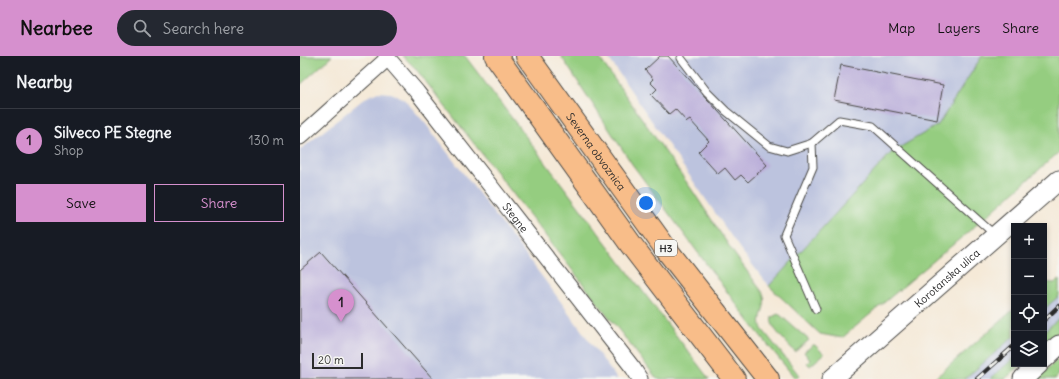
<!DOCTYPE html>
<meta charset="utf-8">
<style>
:root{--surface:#171b24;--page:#242831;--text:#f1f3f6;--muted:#9ea1a6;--line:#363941;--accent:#d690ce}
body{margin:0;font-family:Delius,sans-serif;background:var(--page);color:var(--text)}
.controls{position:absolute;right:12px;bottom:12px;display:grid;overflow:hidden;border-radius:0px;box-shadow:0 2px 6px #0003}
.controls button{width:36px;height:36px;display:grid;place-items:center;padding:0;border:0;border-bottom:1px solid var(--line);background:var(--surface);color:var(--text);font:20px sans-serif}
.scale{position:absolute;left:12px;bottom:10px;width:51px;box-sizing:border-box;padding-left:4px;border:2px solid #2b2b2b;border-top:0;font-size:11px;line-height:14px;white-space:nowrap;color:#2b2b2b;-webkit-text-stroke:3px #f6f6f2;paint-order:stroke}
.you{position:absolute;left:346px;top:147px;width:14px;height:14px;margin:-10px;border:3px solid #fff;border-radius:50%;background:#1a73e8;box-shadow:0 0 0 6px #1a73e833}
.badge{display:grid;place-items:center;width:26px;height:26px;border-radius:50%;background:var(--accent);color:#111;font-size:13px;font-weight:700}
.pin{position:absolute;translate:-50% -33px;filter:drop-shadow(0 1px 2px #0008)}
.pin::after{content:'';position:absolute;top:21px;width:14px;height:12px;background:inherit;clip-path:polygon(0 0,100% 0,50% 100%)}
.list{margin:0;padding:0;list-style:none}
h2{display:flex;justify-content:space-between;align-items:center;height:52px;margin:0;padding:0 16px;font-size:17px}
h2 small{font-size:13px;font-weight:400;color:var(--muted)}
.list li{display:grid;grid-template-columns:26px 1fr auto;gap:12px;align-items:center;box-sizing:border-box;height:64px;padding:0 16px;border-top:1px solid var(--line)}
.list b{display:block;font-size:15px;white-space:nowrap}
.list p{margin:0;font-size:13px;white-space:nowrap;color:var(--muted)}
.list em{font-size:13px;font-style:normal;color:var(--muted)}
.actions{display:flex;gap:8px;padding:12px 16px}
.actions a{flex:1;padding:9px 0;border:1px solid var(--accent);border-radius:0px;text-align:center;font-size:14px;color:var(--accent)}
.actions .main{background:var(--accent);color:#111}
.icon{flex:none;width:22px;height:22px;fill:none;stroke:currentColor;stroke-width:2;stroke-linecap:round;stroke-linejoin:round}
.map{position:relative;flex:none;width:759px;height:323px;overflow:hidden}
header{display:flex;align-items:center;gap:24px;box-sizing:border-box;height:56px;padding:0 20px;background:var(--accent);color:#111}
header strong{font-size:19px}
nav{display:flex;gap:22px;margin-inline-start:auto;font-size:14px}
.search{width:280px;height:36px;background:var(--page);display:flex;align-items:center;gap:10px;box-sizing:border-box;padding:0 14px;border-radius:22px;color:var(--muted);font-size:15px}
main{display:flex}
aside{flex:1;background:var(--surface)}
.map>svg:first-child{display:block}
</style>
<header>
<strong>Nearbee</strong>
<div class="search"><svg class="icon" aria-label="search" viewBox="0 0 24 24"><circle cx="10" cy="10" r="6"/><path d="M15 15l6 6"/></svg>Search here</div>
<nav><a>Map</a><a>Layers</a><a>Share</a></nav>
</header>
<main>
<aside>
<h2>Nearby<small></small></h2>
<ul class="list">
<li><span class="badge">1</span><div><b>Silveco PE Stegne</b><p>Shop</p></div><em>130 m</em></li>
</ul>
<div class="actions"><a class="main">Save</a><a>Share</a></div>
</aside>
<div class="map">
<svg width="759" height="323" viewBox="0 0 759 323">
<rect width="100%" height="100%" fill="#f6f6f2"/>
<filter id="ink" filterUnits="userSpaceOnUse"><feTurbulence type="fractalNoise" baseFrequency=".025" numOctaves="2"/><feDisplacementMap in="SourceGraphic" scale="8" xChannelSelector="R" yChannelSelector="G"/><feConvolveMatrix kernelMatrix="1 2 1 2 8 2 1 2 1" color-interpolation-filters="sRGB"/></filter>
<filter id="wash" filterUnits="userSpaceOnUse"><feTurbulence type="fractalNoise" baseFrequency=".012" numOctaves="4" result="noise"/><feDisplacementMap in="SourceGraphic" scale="16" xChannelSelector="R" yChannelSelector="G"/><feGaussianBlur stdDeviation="0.9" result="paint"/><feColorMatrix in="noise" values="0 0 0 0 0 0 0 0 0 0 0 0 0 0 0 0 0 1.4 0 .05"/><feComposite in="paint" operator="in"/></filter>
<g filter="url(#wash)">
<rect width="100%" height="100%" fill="#f5e9d7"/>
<g fill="#bcc3de">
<path d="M 307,0 L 682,0 L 638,69 L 592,96 L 469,230 L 440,193 Z"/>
<path d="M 78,36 L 91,37 L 103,42 L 125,67 L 250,231 L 317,323 L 0,323 L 0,94 L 65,42 Z"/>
<path d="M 759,240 L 759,262 L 744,276 L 744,253 Z"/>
<path d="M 714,280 L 714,302 L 690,323 L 665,323 Z"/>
</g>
<g fill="#95cd80" stroke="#607c56">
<path d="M 0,0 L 32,0 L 0,29 Z"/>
<path d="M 103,0 L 165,0 L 409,323 L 357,323 L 116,13 Z"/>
<path d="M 261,0 L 298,0 L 392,134 L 433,196 L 463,237 C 469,251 456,260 462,273 L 499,319 L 495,322 L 451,268 L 332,108 Z"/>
<path d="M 682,0 L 759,0 L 759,96 L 687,160 L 542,282 L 520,278 L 469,230 L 592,96 L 638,69 Z"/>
<path d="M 759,224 L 759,240 L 744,253 L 744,226 L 754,227 Z"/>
<path d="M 714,253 L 714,280 L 665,323 L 634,323 Z"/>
<path d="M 478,258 L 480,259 L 509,284 L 495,296 C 489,288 468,271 472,261 Z"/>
<path d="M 759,262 L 759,275 L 744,289 L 744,276 Z"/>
<path d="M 513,289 L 515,289 L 524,298 L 510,310 L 507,307 L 510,304 L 504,296 Z"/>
<path d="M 714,302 L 714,308 L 722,308 L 705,323 L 690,323 Z"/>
<path d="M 759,302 L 759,319 L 755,323 L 737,323 Z"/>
</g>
<g id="blocks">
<g fill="#bcb0da">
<path d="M 360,0 L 368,0 L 467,109 L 448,126 L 441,119 L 435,124 L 425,112 L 418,118 L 398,96 L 409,85 L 390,64 L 387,66 L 375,53 L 369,58 L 351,39 L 357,33 L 350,26 L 353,23 L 345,14 Z"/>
<path d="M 541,9 L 643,29 L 637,64 L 534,44 Z"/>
<path d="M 21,196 L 133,323 L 0,323 L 0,214 Z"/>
</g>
</g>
</g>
<g filter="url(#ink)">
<use href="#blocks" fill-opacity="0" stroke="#494845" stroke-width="1"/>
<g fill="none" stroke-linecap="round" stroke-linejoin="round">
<g stroke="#494845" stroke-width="9">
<g id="service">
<path d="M 381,2 L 407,36 L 426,55 L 469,90 L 487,95 L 512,87"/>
<path d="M 516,253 L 484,179 L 513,111 L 512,87 L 539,64 L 573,70 L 695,179"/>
</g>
</g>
<g stroke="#494845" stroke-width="17">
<g id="minor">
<path id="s1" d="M 86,0 L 117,36 L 333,312 L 340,323"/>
<path d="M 0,81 L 88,2"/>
</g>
</g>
<g stroke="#494845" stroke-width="21">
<g id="tertiary">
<path d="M 744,303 L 759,289"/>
<path id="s2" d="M 532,323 L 759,124"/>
<path d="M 723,323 L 739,308"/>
</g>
</g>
<g stroke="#494845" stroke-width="24">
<g id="trunk">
<path d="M 196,0 L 332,190 L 434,323"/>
<path id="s3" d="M 227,0 L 366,193 L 468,323"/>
</g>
</g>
<use href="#service" stroke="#fff" stroke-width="7"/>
<use href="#minor" stroke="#fff" stroke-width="15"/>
<use href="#tertiary" stroke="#fff" stroke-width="19"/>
<use href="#trunk" stroke="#f8bd89" stroke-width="22"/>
<g stroke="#2b2b2b" stroke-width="4.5">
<g id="rail">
<path d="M 744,264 L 759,250"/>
<path d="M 677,323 L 714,290"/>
</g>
</g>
<use href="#rail" stroke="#f6f6f2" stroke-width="3" stroke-dasharray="9" stroke-linecap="butt"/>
</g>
</g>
<g text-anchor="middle" stroke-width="4" stroke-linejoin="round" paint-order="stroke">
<rect fill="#f6f6f2" stroke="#686867" stroke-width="1" x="355" y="184" width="22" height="16" rx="3"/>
<g font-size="10" font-weight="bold" fill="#2b2b2b">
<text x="366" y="196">H3</text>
</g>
<g font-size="11" fill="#2b2b2b" stroke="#f6f6f2">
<text dy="4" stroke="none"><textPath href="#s3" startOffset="118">Severna obvoznica</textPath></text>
<text dy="4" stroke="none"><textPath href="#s1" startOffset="207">Stegne</textPath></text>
<text dy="4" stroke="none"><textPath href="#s2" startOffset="153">Korotanska ulica</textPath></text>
</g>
</g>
</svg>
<div class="controls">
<button>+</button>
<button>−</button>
<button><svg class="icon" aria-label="locate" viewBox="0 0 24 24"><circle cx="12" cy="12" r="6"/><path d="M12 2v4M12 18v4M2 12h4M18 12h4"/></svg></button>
<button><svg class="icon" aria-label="layers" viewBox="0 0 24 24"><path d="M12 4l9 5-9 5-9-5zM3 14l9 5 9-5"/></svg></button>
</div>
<div class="scale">20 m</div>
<div class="you"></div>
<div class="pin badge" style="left:41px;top:266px">1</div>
</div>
</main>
